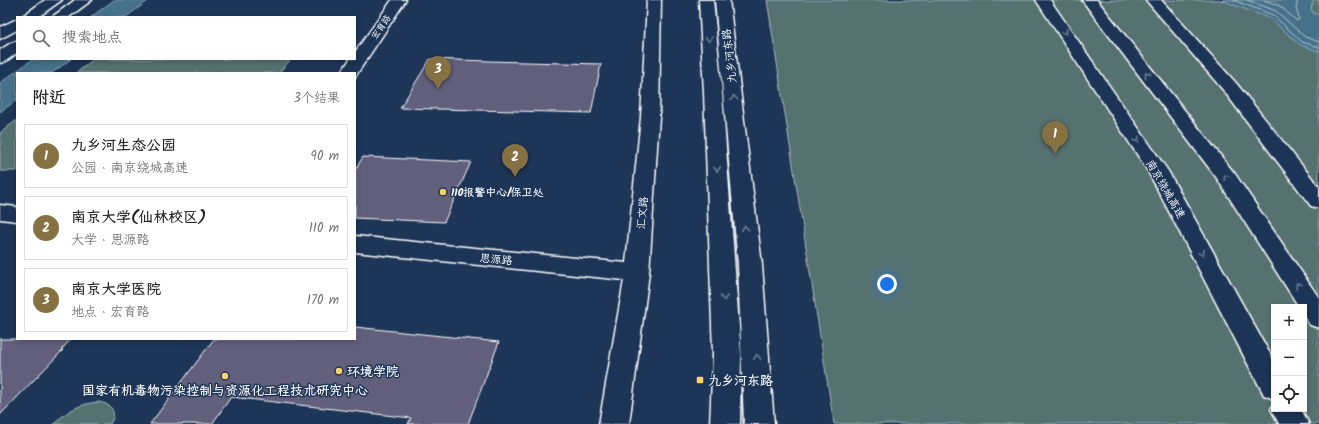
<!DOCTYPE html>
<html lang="zh">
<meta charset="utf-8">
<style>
:root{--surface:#fff;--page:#f6f6f6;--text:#222;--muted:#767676;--line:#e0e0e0;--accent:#857141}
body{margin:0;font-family:Kalam,"LXGW WenKai TC",sans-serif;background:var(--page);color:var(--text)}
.controls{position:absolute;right:12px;bottom:12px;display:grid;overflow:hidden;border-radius:0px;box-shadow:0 2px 6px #0003}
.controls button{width:36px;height:36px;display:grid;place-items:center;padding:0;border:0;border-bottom:1px solid var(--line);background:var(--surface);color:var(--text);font:20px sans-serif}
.you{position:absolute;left:887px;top:284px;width:14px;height:14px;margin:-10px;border:3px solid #fff;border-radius:50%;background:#1a73e8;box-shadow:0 0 0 6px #1a73e833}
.badge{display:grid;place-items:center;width:26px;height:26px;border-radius:50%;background:var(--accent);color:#fff;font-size:13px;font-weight:700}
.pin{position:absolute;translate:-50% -33px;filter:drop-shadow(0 1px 2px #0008)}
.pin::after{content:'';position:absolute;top:21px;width:14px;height:12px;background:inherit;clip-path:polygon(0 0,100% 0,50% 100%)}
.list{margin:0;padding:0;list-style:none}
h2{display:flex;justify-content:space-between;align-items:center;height:52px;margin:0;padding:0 16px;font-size:17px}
h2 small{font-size:13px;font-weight:400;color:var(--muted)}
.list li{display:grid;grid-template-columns:26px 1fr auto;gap:12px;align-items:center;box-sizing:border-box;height:64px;margin:0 8px 8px;padding:0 8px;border:1px solid var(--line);border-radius:0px}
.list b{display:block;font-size:15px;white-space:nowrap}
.list p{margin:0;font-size:13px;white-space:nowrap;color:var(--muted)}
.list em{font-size:13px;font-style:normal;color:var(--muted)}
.icon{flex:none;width:22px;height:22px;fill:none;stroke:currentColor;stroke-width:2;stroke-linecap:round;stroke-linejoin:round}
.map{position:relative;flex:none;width:1319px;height:424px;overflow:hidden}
.search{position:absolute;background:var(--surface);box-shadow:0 2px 6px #0003;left:16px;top:16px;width:340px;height:44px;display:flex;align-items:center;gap:10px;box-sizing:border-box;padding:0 14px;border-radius:0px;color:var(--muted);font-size:15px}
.panel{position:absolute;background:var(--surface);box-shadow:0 2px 6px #0003;left:16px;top:72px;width:340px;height:268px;border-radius:0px}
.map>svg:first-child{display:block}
</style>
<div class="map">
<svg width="1319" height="424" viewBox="0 0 1319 424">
<rect width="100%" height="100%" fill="#1d3557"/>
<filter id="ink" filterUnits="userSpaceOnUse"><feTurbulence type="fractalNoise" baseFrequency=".025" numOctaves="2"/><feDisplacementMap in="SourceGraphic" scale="8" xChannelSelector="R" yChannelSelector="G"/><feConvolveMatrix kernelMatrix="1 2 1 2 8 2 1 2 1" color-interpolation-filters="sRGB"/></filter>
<g filter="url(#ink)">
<g fill="#557270" stroke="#aab8b8" fill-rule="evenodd">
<path d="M 767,0 L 1319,0 L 1319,424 L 834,424 ZM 1274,307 L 1304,307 L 1304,409 L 1274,409 Z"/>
<path d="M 94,59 L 291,59 L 279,73 L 76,73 Z"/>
<path d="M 17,120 L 17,171 L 0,171 L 0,133 Z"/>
<path d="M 99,402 C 111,404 118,412 110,424 L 54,424 C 66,411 81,403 99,402 Z"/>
</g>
<g fill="#45718a" stroke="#8faab9">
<path d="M 114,0 L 149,0 L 126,17 L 91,17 Z"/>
<path d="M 1221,0 L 1314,0 L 1311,8 L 1313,13 L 1319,15 L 1319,51 L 1300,45 L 1271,19 Z"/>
<path d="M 33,59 L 71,59 L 52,73 L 17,73 L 17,100 L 0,112 L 0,83 Z"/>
</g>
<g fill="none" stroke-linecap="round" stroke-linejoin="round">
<g stroke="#b5c6d0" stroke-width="1">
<path d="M 1233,0 L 1273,15 L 1302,42 L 1319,47"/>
<path d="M 1247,0 L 1276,11 L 1305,37 L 1319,42"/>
<path d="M 1264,0 L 1280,6 L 1297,21 L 1299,19 L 1296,8 L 1298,0"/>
</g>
</g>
<g fill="#625e7b" stroke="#fff">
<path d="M 430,59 L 488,61 L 601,64 L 591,113 L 400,108 Z"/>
<path d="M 363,157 L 471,162 L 444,222 L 355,218 L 355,170 Z"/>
<path d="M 355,327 L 499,342 L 468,424 L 408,424 L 411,418 L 231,397 L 212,424 L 150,424 L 214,339 L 355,339 Z"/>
<path d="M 0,339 L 71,339 L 61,350 L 63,350 L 0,415 Z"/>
</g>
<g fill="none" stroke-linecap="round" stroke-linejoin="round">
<g stroke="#fff" stroke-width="3">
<g id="street">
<path d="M 45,0 L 62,0 L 38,17 L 21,17 Z"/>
<path d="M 75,0 L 92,0 L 69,17 L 52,17 Z"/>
<path d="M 392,0 L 406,0 L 355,77 L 355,73 L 341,73 L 350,59 L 355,59 L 355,52 Z"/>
<path d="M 647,0 L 661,0 L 659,117 L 649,273 L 629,424 L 599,424 L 624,280 L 355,252 L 355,236 L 626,263 L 641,117 Z"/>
<path d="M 1146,0 L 1161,0 L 1236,83 L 1319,187 L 1319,208 L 1311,206 L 1224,91 Z"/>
<path d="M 17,19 L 17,30 L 0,39 L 0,27 Z"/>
<path d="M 17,41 L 17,53 L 6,61 L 0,63 L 0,50 L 11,43 Z"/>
<path d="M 0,205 L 17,207 L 17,221 L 0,219 Z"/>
</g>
</g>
<g stroke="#fff" stroke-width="3">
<g id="secondary">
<path d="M 699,0 L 713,0 L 722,92 L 741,354 L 740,424 L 710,424 L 713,354 L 704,92 Z"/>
<path d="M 715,0 L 729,0 L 762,265 L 774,424 L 744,424 L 738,265 Z"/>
</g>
</g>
<g stroke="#fff" stroke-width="3">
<g id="highway">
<path d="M 1036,0 L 1050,0 L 1168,171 L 1274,361 L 1274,399 L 1264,395 L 1148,171 Z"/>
<path d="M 1082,0 L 1097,0 L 1235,174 L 1319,298 L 1319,328 L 1310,325 L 1304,316 L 1304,307 L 1299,307 L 1216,177 Z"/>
<path d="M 1274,404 L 1274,409 L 1301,409 L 1309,424 L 1279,424 L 1271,409 Z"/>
</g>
</g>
<use href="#street" fill="#1d3557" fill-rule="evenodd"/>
<use href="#secondary" fill="#1d3557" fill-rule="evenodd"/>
<use href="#highway" fill="#1d3557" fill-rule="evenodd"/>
</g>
<defs><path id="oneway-chevron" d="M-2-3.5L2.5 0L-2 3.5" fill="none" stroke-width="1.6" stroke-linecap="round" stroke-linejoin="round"/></defs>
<g stroke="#6c7c92">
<use href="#oneway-chevron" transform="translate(1065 32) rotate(56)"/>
<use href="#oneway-chevron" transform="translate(709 39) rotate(85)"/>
<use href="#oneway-chevron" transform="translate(1147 74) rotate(-128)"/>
<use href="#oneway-chevron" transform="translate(734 98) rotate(-95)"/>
<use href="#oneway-chevron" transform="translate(1137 140) rotate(56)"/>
<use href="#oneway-chevron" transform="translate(717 169) rotate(87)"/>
<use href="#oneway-chevron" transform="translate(1226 177) rotate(-124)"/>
<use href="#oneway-chevron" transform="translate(745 228) rotate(-95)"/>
<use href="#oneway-chevron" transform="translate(1202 253) rotate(62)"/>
<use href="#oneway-chevron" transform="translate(1298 285) rotate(-123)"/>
<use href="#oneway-chevron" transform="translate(724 298) rotate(87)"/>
<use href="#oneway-chevron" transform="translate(757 357) rotate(-93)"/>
</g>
</g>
<g fill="#ffd166" stroke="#1d3557" stroke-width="1.5">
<circle cx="443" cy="192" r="4"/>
<circle cx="339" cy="371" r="4"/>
<circle cx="225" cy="376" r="4"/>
<rect x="696" y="376" width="8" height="8" rx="2"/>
</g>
<g text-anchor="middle" stroke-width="3" stroke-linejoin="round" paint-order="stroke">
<g font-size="9" fill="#fff" stroke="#1d3557">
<text transform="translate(381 27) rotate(-56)" y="3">宏育路</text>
</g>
<g font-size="11" fill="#fff" stroke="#1d3557">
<text transform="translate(729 56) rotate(-97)" y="4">九乡河东路</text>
<text transform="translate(1166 189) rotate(60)" y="4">南京绕城高速</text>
<text transform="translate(642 213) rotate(-85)" y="4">汇文路</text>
<text transform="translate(496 259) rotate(5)" y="4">思源路</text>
</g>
<g font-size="11" font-weight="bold" fill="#fff" stroke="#1d3557" text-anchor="start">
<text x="451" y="196">110报警中心/保卫处</text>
</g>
<g font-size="13" font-weight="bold" fill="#fff" stroke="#1d3557" text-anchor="start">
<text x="347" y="376">环境学院</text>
<text x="708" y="385">九乡河东路</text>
<text x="225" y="395" text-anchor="middle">国家有机毒物污染控制与资源化工程技术研究中心</text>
</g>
</g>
</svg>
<div class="controls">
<button>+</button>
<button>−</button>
<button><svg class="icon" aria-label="locate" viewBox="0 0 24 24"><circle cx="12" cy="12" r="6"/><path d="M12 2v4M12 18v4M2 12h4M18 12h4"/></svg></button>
</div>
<div class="you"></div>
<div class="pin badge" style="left:1055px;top:154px">1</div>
<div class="pin badge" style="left:515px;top:177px">2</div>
<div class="pin badge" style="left:438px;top:89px">3</div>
<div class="search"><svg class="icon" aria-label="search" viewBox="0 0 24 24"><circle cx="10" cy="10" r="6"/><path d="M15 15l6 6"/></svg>搜索地点</div>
<section class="panel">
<h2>附近<small>3个结果</small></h2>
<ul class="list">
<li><span class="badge">1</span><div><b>九乡河生态公园</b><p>公园 · 南京绕城高速</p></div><em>90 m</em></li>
<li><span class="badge">2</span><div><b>南京大学(仙林校区)</b><p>大学 · 思源路</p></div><em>110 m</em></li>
<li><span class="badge">3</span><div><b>南京大学医院</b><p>地点 · 宏育路</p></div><em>170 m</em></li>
</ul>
</section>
</div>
